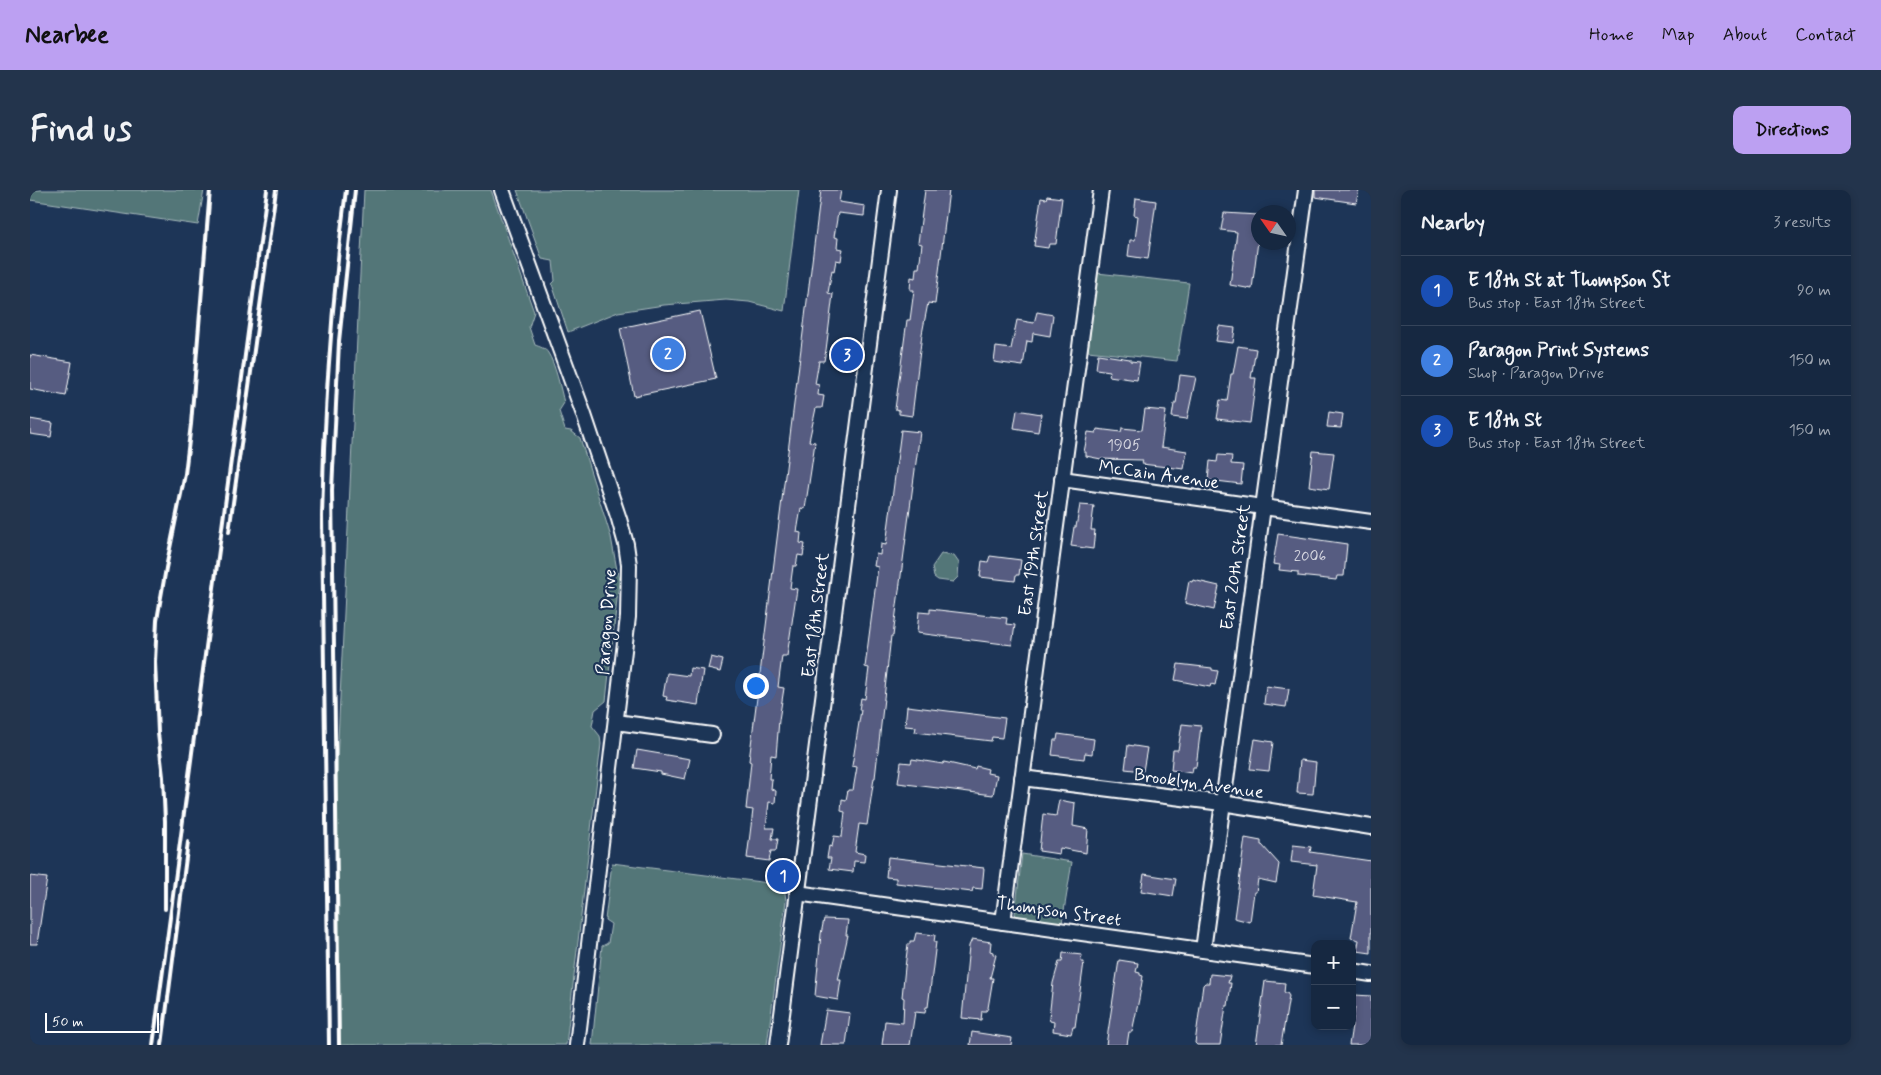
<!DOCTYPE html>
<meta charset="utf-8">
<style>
:root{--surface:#162841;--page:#23344c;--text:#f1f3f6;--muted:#9ea6b1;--line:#35445a;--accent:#bca0f2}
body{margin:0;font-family:Mynerve,sans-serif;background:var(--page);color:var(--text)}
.controls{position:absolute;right:15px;bottom:15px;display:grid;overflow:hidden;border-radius:10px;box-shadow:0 2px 8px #0003}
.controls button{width:45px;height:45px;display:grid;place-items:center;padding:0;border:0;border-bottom:1px solid var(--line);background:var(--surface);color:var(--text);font:25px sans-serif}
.compass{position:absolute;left:1221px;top:15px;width:45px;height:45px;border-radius:50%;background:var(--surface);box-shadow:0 2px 8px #0003;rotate:304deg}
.scale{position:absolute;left:15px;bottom:12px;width:114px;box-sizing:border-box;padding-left:5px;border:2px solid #fff;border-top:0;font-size:14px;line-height:18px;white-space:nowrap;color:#fff;-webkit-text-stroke:4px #1d3557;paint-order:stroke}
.you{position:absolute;left:725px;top:495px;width:18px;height:18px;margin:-12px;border:4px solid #fff;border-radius:50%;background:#1a73e8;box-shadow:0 0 0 8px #1a73e833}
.badge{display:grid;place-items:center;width:32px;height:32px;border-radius:50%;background:var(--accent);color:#fff;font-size:16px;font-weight:700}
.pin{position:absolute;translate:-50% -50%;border:2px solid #fff;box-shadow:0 1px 5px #0006}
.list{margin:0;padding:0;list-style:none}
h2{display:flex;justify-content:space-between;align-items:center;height:65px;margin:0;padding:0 20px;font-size:21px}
h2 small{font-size:16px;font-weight:400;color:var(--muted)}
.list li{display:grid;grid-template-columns:32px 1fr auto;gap:15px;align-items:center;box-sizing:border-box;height:70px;padding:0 20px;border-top:1px solid var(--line)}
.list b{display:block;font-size:19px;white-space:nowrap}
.list p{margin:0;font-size:16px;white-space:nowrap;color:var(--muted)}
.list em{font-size:16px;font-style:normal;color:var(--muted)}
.map{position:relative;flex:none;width:1341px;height:855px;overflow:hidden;border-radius:10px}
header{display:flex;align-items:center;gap:30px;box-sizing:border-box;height:70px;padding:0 25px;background:var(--accent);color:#111}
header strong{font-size:24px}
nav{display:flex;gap:28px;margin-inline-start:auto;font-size:18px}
.intro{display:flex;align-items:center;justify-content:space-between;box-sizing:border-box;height:120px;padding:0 30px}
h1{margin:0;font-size:35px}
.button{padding:12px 22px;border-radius:10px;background:var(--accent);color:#111;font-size:18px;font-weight:700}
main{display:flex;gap:30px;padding:0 30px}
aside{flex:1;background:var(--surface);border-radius:10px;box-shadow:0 2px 8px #0003}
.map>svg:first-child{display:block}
</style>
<header>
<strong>Nearbee</strong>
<nav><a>Home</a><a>Map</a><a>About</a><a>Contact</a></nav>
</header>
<div class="intro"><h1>Find us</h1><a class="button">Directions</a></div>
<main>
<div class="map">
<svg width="1341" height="855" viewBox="0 0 1341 855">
<rect width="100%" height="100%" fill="#1d3557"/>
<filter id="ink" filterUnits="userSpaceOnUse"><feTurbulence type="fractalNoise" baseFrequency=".02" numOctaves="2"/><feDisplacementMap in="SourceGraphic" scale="10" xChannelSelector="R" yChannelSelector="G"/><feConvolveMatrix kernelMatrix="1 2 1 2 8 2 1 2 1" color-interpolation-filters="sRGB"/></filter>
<g filter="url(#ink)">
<g fill="#527678" stroke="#a8babc">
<path d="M 0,0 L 174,0 L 168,35 L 0,10 Z"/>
<path d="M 334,0 L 461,0 L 504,122 L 499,137 L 505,155 C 510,157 515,158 518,163 C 525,173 531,200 534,213 L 529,221 L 535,240 L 541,241 L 550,248 L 581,347 L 589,391 L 576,511 L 565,520 L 562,536 L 570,546 L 571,554 L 536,855 L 309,855 L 305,614 Z"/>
<path d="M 487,0 L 769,0 L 754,121 L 719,112 L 696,110 L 634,115 L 588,122 L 538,142 L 522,94 L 525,91 L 523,71 L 512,69 Z"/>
<path d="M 1067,83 L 1159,93 L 1147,171 L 1058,161 Z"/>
<path d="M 911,364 L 924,366 L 929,373 L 928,387 L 923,392 L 908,390 L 904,387 L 902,377 Z"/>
<path d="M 992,664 L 1042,672 L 1032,733 L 987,726 L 985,724 Z"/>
<path d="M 582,673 L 754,695 L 756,711 L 737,855 L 562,855 L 572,756 L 578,753 L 581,734 L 575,730 Z"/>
</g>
<g fill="#575c81" stroke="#fff">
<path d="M 791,0 L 811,0 L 809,12 L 835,16 L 834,26 L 808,23 L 804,47 L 808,48 L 807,58 L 813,59 L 812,64 L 811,71 L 806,70 L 804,81 L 802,80 L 798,103 L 803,104 L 796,160 L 794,171 L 789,171 L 785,194 L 789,195 L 788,205 L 794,206 L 792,218 L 786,218 L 779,251 L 785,252 L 781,280 L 775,319 L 771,318 L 767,342 L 771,343 L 770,353 L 775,354 L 773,366 L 768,365 L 766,376 L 763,376 L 760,398 L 767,399 L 757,466 L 752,466 L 748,497 L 754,498 L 749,530 L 746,566 L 741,565 L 739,589 L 742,589 L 741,599 L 746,601 L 745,613 L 739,612 L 736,638 L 744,638 L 742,649 L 748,649 L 746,661 L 741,661 L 739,671 L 717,668 L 723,620 L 716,619 L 721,572 L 719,571 Z"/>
<path d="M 895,0 L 919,0 L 905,114 L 898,113 L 892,144 L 882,226 L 869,224 L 869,220 L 865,219 L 877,130 L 880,130 L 884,100 L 880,100 L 881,87 L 885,88 L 886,78 L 889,78 L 892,54 L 888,53 Z"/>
<path d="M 1285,0 L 1329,0 L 1326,13 L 1285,7 Z"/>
<path d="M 1017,6 L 1032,8 L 1026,54 L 1019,54 L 1018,58 L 1004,56 L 1011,8 L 1016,9 Z"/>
<path d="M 1106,8 L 1126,11 L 1118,69 L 1098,66 L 1100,50 L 1105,50 L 1108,26 L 1104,25 Z"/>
<path d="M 1194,23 L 1228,25 L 1228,51 L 1222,99 L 1200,95 L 1207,42 L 1191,40 Z"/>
<path d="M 670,121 L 686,189 L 604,206 L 590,138 Z"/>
<path d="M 1007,122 L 1023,125 L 1020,146 L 1003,143 L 1002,152 L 997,151 L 993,176 L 964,172 L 966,157 L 981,159 L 987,130 L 1004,133 Z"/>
<path d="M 1189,136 L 1205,138 L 1203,153 L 1186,151 Z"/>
<path d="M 1208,156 L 1226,159 L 1221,188 L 1226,188 L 1220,233 L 1187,229 L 1190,210 L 1197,211 L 1201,184 L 1203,184 Z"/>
<path d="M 1068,164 L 1100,169 L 1100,171 L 1110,172 L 1107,190 L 1079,186 L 1080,181 L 1066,179 Z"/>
<path d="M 0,165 L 42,172 L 36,206 L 0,199 Z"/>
<path d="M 1150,185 L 1166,187 L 1157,229 L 1142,227 L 1144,214 L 1146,214 Z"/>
<path d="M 1115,219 L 1136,221 L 1131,257 L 1157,261 L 1154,279 L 1112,274 L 1113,270 L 1071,269 L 1056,266 L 1056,262 L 1054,262 L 1058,242 L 1066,243 L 1067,239 L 1091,242 L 1092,238 L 1112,240 Z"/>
<path d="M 987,220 L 1011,224 L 1008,242 L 984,238 Z"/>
<path d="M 1299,222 L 1313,224 L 1311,238 L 1297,237 Z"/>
<path d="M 0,229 L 23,233 L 21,247 L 0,244 Z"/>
<path d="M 871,240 L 890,242 L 863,446 L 861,446 L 845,588 L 844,588 L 837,635 L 829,634 L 825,662 L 835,664 L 834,672 L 824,671 L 823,682 L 799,679 L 801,668 L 797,668 L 799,656 L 802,657 L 804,646 L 812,647 L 815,622 L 811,621 L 812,609 L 816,610 L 818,600 L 823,600 L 827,577 L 822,576 L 831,520 L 829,520 L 831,508 L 835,509 L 839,478 L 835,477 L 848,377 L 844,376 L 846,364 L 850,365 L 851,354 L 856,355 Z"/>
<path d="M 1283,261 L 1304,263 L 1299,299 L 1279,296 Z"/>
<path d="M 1188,265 L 1202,266 L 1201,274 L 1213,275 L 1211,294 L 1178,290 L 1180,271 L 1187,272 Z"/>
<path d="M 1050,315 L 1064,316 L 1061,340 L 1065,340 L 1063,359 L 1041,356 L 1044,337 L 1046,337 Z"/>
<path d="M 1248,344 L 1317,354 L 1314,386 L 1307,386 L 1306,390 L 1288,388 L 1268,386 L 1268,382 L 1249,380 L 1250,375 L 1243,374 Z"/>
<path d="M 960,366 L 991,370 L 989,385 L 986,385 L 985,391 L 950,387 L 952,371 L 958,372 Z"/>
<path d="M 1163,390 L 1189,396 L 1184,420 L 1155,413 L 1159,391 L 1162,392 Z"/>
<path d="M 900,419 L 977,428 L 976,434 L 985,435 L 982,455 L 887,443 L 889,422 L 900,423 Z"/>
<path d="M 681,467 L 693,470 L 690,482 L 678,479 Z"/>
<path d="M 1148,474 L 1182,478 L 1182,480 L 1188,481 L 1185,495 L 1181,494 L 1180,497 L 1145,490 Z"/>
<path d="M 660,478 L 673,480 L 668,515 L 636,510 L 637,507 L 633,506 L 637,483 L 659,486 Z"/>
<path d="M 1236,496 L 1259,499 L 1256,517 L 1234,514 Z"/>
<path d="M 877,516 L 975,528 L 972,548 L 962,547 L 961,551 L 885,542 L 886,537 L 875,536 Z"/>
<path d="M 1152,534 L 1171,536 L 1166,577 L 1163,577 L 1162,583 L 1141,580 L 1143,560 L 1148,560 Z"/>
<path d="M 1028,544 L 1064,549 L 1062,564 L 1055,563 L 1054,569 L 1022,565 L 1024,550 L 1027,550 Z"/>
<path d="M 1225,549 L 1243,552 L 1239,581 L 1220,579 Z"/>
<path d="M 1098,555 L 1117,558 L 1113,581 L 1095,579 Z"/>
<path d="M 607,560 L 660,569 L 655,589 L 631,584 L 631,582 L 604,578 Z"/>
<path d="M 882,569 L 913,574 L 914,572 L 945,579 L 946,576 L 958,579 L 957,583 L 967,585 L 963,605 L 868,593 L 871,572 L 881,573 Z"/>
<path d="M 1270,570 L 1286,572 L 1283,604 L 1267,603 Z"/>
<path d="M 1029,610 L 1045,613 L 1043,636 L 1058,639 L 1056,663 L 1030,658 L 1029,664 L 1009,661 L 1013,624 L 1026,626 Z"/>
<path d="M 1215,648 L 1231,651 L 1231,655 L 1232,655 L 1249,674 L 1246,693 L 1228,689 L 1226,702 L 1224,702 L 1220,732 L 1204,728 Z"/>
<path d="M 1263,655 L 1281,657 L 1280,662 L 1341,671 L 1341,763 L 1327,761 L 1329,750 L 1321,748 L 1327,712 L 1283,705 L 1287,675 L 1261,672 Z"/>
<path d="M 858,667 L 954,678 L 952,699 L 943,698 L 942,702 L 866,693 L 866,688 L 856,687 Z"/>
<path d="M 1114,684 L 1146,689 L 1143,706 L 1111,701 Z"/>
<path d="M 0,686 L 17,688 L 7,754 L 0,754 Z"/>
<path d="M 794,729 L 818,730 L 816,745 L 818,745 L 808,790 L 811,790 L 808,810 L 785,806 L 791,744 Z"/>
<path d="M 886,743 L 905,745 L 904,752 L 906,752 L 898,817 L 896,817 L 895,823 L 885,822 L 880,855 L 852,855 L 855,831 L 873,833 L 874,808 L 872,807 L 875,777 L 878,754 L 880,754 L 880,751 L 884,751 Z"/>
<path d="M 942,749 L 961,752 L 960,761 L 963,762 L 963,764 L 966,765 L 960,788 L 963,788 L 958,818 L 956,821 L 952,821 L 951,830 L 932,828 L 939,756 Z"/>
<path d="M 1033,763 L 1052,765 L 1051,772 L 1054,772 L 1045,837 L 1043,837 L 1041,844 L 1023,841 L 1024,832 L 1020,831 L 1019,828 L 1023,793 L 1029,772 L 1032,772 Z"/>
<path d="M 1089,770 L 1108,773 L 1106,782 L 1110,783 L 1110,785 L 1113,786 L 1109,809 L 1102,842 L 1099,842 L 1097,855 L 1076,855 Z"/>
<path d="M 1180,784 L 1200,786 L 1198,793 L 1201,793 L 1198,816 L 1196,816 L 1190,855 L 1167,855 L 1165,853 L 1173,795 L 1175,793 L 1179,793 Z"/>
<path d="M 1235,791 L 1255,793 L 1254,803 L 1257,803 L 1259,806 L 1251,855 L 1226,855 Z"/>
<path d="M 1325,805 L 1341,806 L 1341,855 L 1319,855 L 1325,817 L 1323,817 Z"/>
<path d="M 796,820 L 820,823 L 816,855 L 790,855 Z"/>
<path d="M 942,842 L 982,848 L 981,855 L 940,855 Z"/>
</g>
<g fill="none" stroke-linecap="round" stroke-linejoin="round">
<g stroke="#fff" stroke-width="18">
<g id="minor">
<path d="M 472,0 L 553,222 L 589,329 L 596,354 L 599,375 L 598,427 L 547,855"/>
<path d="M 1032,289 L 1341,332"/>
<path d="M 586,532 L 682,545"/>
<path d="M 992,588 L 1192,613 L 1341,637"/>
<path d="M 767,703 L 1285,776"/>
<path d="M 973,732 L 1071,0"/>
<path d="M 1173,760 L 1276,0"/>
<path d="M 1322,781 L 1341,784"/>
<path d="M 748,855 L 859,0"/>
</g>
</g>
<use href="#minor" stroke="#1d3557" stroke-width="14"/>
<g stroke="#fff" stroke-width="4">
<path d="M 199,342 L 246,0"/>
<path d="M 135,719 L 135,631 L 133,587 L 128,543 L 125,472 L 127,430 L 136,378 L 155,284 L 161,234 L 180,0"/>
<path d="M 123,855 L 237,0"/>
<path d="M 132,855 L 158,652"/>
<path d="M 299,855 L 292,327 C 294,218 302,109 316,0"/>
<path d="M 309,855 L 302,300 L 309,151 L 325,0"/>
</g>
</g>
</g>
<g text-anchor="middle" stroke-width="4.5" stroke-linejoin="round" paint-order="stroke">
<g font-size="15" fill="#d5d6e0">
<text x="1094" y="260">1905</text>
<text x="1280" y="371">2006</text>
</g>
<g font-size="18" fill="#fff" stroke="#1d3557">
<text transform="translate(1129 284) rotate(8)" y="6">McCain Avenue</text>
<text transform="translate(1003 363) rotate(-82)" y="6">East 19th Street</text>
<text transform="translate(1205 377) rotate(-82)" y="6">East 20th Street</text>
<text transform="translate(785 425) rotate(-83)" y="6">East 18th Street</text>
<text transform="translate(576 432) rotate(-86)" y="6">Paragon Drive</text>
<text transform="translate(1169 593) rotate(8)" y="6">Brooklyn Avenue</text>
<text transform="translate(1029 721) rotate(8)" y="6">Thompson Street</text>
</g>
</g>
</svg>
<div class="controls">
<button>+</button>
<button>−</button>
</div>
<svg class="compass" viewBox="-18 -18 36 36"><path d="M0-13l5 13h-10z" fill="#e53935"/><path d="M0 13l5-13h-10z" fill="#9ea6b1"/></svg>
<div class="scale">50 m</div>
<div class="you"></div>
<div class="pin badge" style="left:753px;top:686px;background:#1a4fb4">1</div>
<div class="pin badge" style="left:638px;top:164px;background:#3f7fe0">2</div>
<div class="pin badge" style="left:817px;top:165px;background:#1a4fb4">3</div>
</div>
<aside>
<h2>Nearby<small>3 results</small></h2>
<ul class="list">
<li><span class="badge" style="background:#1a4fb4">1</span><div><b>E 18th St at Thompson St</b><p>Bus stop · East 18th Street</p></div><em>90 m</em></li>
<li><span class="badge" style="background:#3f7fe0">2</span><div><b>Paragon Print Systems</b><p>Shop · Paragon Drive</p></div><em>150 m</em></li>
<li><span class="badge" style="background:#1a4fb4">3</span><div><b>E 18th St</b><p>Bus stop · East 18th Street</p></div><em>150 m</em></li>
</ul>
</aside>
</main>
